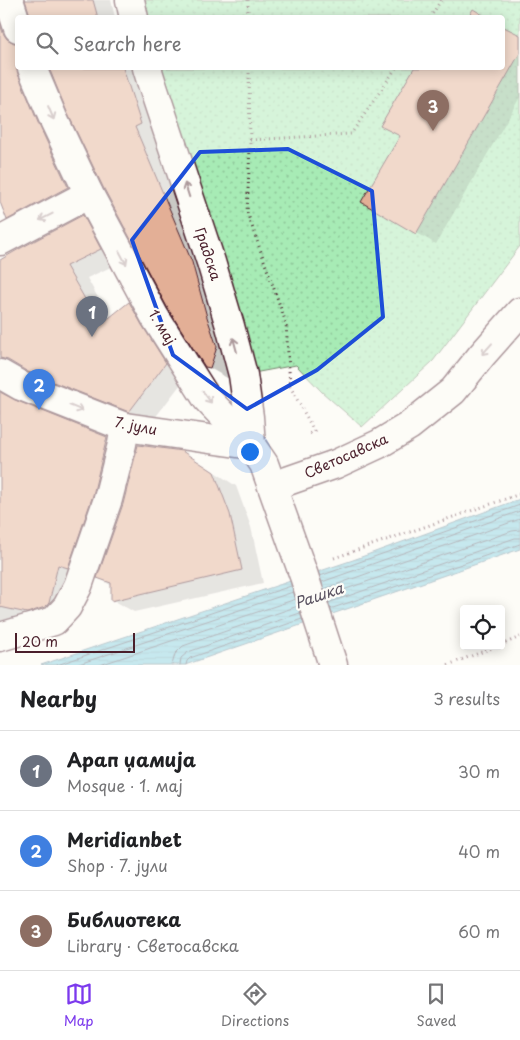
<!DOCTYPE html>
<meta charset="utf-8">
<style>
:root{--surface:#fff;--page:#f2f2f2;--text:#202124;--muted:#757577;--line:#e0e0e0;--accent:#7c3aed}
body{margin:0;font-family:"Playpen Sans",sans-serif;background:var(--page);color:var(--text)}
.controls{position:absolute;right:15px;bottom:15px;display:grid;overflow:hidden;border-radius:5px;box-shadow:0 2px 12px #0003}
.controls button{width:45px;height:45px;display:grid;place-items:center;padding:0;border:0;border-bottom:1px solid var(--line);background:var(--surface);color:var(--text);font:25px sans-serif}
.scale{position:absolute;left:15px;bottom:12px;width:120px;box-sizing:border-box;padding-left:5px;border:2px solid #4a1f2b;border-top:0;font-size:14px;line-height:18px;white-space:nowrap;color:#4a1f2b;-webkit-text-stroke:4px #fdfcf7;paint-order:stroke}
.you{position:absolute;left:249px;top:451px;width:18px;height:18px;margin:-12px;border:4px solid #fff;border-radius:50%;background:#1a73e8;box-shadow:0 0 0 8px #1a73e833}
.badge{display:grid;place-items:center;width:32px;height:32px;border-radius:50%;background:var(--accent);color:#fff;font-size:16px;font-weight:700}
.pin{position:absolute;translate:-50% -41px;filter:drop-shadow(0 1px 2px #0008)}
.pin::after{content:'';position:absolute;top:26px;width:18px;height:15px;background:inherit;clip-path:polygon(0 0,100% 0,50% 100%)}
.list{margin:0;padding:0;list-style:none}
h2{display:flex;justify-content:space-between;align-items:center;height:65px;margin:0;padding:0 20px;font-size:21px}
h2 small{font-size:16px;font-weight:400;color:var(--muted)}
.list li{display:grid;grid-template-columns:32px 1fr auto;gap:15px;align-items:center;box-sizing:border-box;height:80px;padding:0 20px;border-top:1px solid var(--line)}
.list b{display:block;font-size:19px;white-space:nowrap}
.list p{margin:0;font-size:16px;white-space:nowrap;color:var(--muted)}
.list em{font-size:16px;font-style:normal;color:var(--muted)}
.icon{flex:none;width:28px;height:28px;fill:none;stroke:currentColor;stroke-width:2;stroke-linecap:round;stroke-linejoin:round}
.map{position:relative;flex:none;width:520px;height:665px;overflow:hidden}
.search{position:absolute;background:var(--surface);box-shadow:0 2px 12px #0003;left:15px;right:15px;top:15px;height:55px;display:flex;align-items:center;gap:12px;box-sizing:border-box;padding:0 18px;border-radius:5px;color:var(--muted);font-size:19px}
.sheet{height:305px;background:var(--surface)}
nav{display:flex;justify-content:space-around;align-items:center;box-sizing:border-box;height:70px;border-top:1px solid var(--line);background:var(--surface);font-size:14px;color:var(--muted)}
nav a{display:grid;justify-items:center;gap:2px}
nav .on{color:var(--accent)}
.map>svg:first-child{display:block}
</style>
<div class="map">
<svg width="520" height="665" viewBox="0 0 520 665">
<defs>
<pattern id="grass-dots" width="8" height="8" patternUnits="userSpaceOnUse" patternTransform="scale(1.25)"><rect width="8" height="8" fill="#a7ebb5"/><path d="M2 2h.1M6 6h.1" fill="none" stroke="#91c99c" stroke-width="1.8" stroke-linecap="round"/></pattern>
<pattern id="water-rules" width="6" height="5" patternUnits="userSpaceOnUse" patternTransform="scale(1.25)"><rect width="6" height="5" fill="#84d1e3"/><path d="M0 2.5h6" fill="none" stroke="#74b3c3"/></pattern>
</defs>
<rect width="100%" height="100%" fill="#fdfcf7"/>
<filter id="ink" filterUnits="userSpaceOnUse"><feTurbulence type="fractalNoise" baseFrequency=".02" numOctaves="2"/><feDisplacementMap in="SourceGraphic" scale="10" xChannelSelector="R" yChannelSelector="G"/><feConvolveMatrix kernelMatrix="1 2 1 2 8 2 1 2 1" color-interpolation-filters="sRGB"/></filter>
<g filter="url(#ink)">
<path fill="url(#grass-dots)" stroke="#788570" d="M 130,0 L 520,0 L 520,246 L 433,361 L 362,427 L 322,392 L 296,365 L 243,375 L 147,68 L 502,68 L 502,18 L 134,18 Z"/>
<path fill="url(#water-rules)" stroke="#6d8a99" d="M 520,499 L 520,549 L 185,665 L 41,665 L 353,560 Z"/>
<g fill="#0003">
<path d="M 0,0 L 18,24 L 18,68 L 46,68 L 90,200 L 30,231 L 8,219 L 0,199 Z"/>
<path d="M 27,0 L 111,0 L 115,18 L 32,18 Z"/>
<path d="M 520,37 L 520,97 L 436,244 L 363,202 L 401,136 L 382,125 L 416,68 L 432,68 L 438,71 L 440,68 L 502,68 Z"/>
<path d="M 50,68 L 130,68 L 143,75 L 214,276 L 232,380 L 229,379 L 206,366 L 68,111 Z"/>
<path d="M 83,216 L 104,229 L 122,262 L 87,278 L 110,319 L 129,303 L 151,316 L 187,376 L 151,423 L 51,384 L 31,372 L 22,370 L 15,372 L 0,373 L 0,261 Z"/>
<path d="M 0,391 L 15,402 L 107,438 L 128,450 L 49,624 L 16,616 L 12,636 L 0,641 Z"/>
<path d="M 182,452 L 204,465 L 236,486 L 251,527 L 263,583 L 134,612 L 113,600 L 112,586 L 99,578 Z"/>
</g>
<g fill="none" stroke-linecap="round" stroke-linejoin="round">
<g stroke="#616675" stroke-width="1">
<path d="M 320,576 L 520,505"/>
<path d="M 322,582 L 520,511"/>
<path d="M 324,589 L 520,519"/>
<path d="M 326,596 L 512,531 L 520,530"/>
<path d="M 328,603 L 515,538 L 520,538"/>
<path d="M 330,609 L 520,544"/>
<path d="M 57,665 L 291,586"/>
<path d="M 76,665 L 293,592"/>
<path d="M 100,665 L 296,599"/>
<path d="M 172,665 L 175,654 L 183,646 L 298,606"/>
<path d="M 180,665 L 181,658 L 188,652 L 300,613"/>
<path d="M 186,665 L 187,661 L 190,658 L 302,619"/>
</g>
</g>
<g fill="#e3af96" stroke="#4a1f2b">
<path d="M 25,0 L 93,0 L 98,18 L 31,18 Z"/>
<path d="M 473,9 L 488,18 L 468,18 Z"/>
<path d="M 0,23 L 3,33 L 7,39 L 14,43 L 18,43 L 16,67 L 18,74 L 39,125 L 68,187 L 7,220 L 0,202 Z"/>
<path d="M 502,26 L 520,35 L 520,53 L 416,234 L 361,202 L 400,136 L 380,126 L 414,68 L 502,68 Z"/>
<path d="M 49,68 L 123,68 L 141,124 L 135,127 L 192,262 L 207,317 L 217,347 L 210,368 L 205,367 L 168,309 L 103,187 L 67,112 Z"/>
<path d="M 83,215 L 101,249 L 66,266 L 100,325 L 129,302 L 142,325 L 166,363 L 129,412 L 28,372 L 8,360 L 0,358 L 0,260 L 19,249 Z"/>
<path d="M 0,392 L 15,400 L 107,437 L 93,495 L 68,568 L 58,565 L 49,603 L 45,607 L 27,613 L 0,607 Z"/>
<path d="M 138,445 L 182,451 L 214,472 L 230,514 L 242,570 L 111,601 L 111,583 L 97,578 L 123,504 Z"/>
</g>
<g fill="none" stroke-linecap="round" stroke-linejoin="round">
<g stroke="#4a1f2b" stroke-width="31">
<g id="street">
<path d="M 0,241 L 89,194"/>
<path d="M 0,374 L 21,386 L 125,427 L 251,445"/>
<path d="M 273,486 L 336,464 L 379,444 L 409,426 L 453,391 L 482,355 L 520,312"/>
<path d="M 0,637 L 54,621 L 67,607 L 78,586 L 108,499 L 122,444 L 125,427"/>
</g>
</g>
<g stroke="#4a1f2b" stroke-width="31">
<g id="secondary">
<path d="M 9,0 L 18,28"/>
<path d="M 130,0 L 134,18"/>
<path d="M 32,68 L 53,118 L 89,194 L 155,317 L 207,399 L 251,445 L 264,464 L 304,576 L 333,665"/>
<path d="M 147,68 L 152,84 L 211,262 L 230,326 L 243,375 L 249,417 L 251,445"/>
</g>
</g>
<g stroke="#4a1f2b" stroke-width="3" stroke-dasharray="1 4" stroke-linecap="butt">
<path d="M 248,0 L 248,18"/>
<path d="M 430,18 L 441,0"/>
<path d="M 249,68 L 250,148 L 247,212 L 286,323 L 290,386 L 314,431 L 309,434"/>
<path d="M 250,140 L 351,134 L 396,68"/>
<path d="M 334,558 L 520,494"/>
<path d="M 501,645 L 520,637"/>
<path d="M 448,665 L 497,646"/>
</g>
<use href="#street" stroke="#fdfcf7" stroke-width="28"/>
<use href="#secondary" stroke="#fdfcf7" stroke-width="28"/>
</g>
<defs><path id="oneway-shaft" d="M-6 0H5M1.5-3L5.5 0L1.5 3" fill="none" stroke-width="1.6" stroke-linecap="round" stroke-linejoin="round" transform="scale(1.25)"/></defs>
<g stroke="#ac999b">
<use href="#oneway-shaft" transform="translate(51 113) rotate(67)"/>
<use href="#oneway-shaft" transform="translate(187 190) rotate(-108)"/>
<use href="#oneway-shaft" transform="translate(46 217) rotate(153)"/>
<use href="#oneway-shaft" transform="translate(123 258) rotate(62)"/>
<use href="#oneway-shaft" transform="translate(235 345) rotate(-105)"/>
<use href="#oneway-shaft" transform="translate(487 349) rotate(132)"/>
<use href="#oneway-shaft" transform="translate(207 397) rotate(54)"/>
<use href="#oneway-shaft" transform="translate(76 408) rotate(22)"/>
</g>
</g>
<path d="M0 0H520V665H0ZM 288,149 L 372,191 L 383,317 L 317,370 L 247,409 L 173,355 L 132,240 L 200,152 Z" fill="#fdfcf7" fill-opacity=".55" fill-rule="evenodd"/>
<path fill="none" stroke="#1d4ed8" stroke-width="4" stroke-linejoin="round" d="M 288,149 L 372,191 L 383,317 L 317,370 L 247,409 L 173,355 L 132,240 L 200,152 Z"/>
<g text-anchor="middle" stroke-width="4.5" stroke-linejoin="round" paint-order="stroke">
<g font-size="14" fill="#4a1f2b" stroke="#fdfcf7">
<text transform="translate(208 254) rotate(72)" y="5">Градска</text>
<text transform="translate(162 327) rotate(59)" y="5">1. мај</text>
<text transform="translate(136 426) rotate(12)" y="5">7. јули</text>
<text transform="translate(346 456) rotate(-24)" y="5">Светосавска</text>
</g>
<g font-size="15" font-style="italic" fill="#5b5462" stroke="#fdfcf7">
<text transform="translate(319 596) rotate(-19)" y="5">Рашка</text>
</g>
</g>
</svg>
<div class="controls">
<button><svg class="icon" aria-label="locate" viewBox="0 0 24 24"><circle cx="12" cy="12" r="6"/><path d="M12 2v4M12 18v4M2 12h4M18 12h4"/></svg></button>
</div>
<div class="scale">20 m</div>
<div class="you"></div>
<div class="pin badge" style="left:92px;top:337px;background:#6b7280">1</div>
<div class="pin badge" style="left:39px;top:410px;background:#3f7fe0">2</div>
<div class="pin badge" style="left:433px;top:131px;background:#8d6e63">3</div>
<div class="search"><svg class="icon" aria-label="search" viewBox="0 0 24 24"><circle cx="10" cy="10" r="6"/><path d="M15 15l6 6"/></svg>Search here</div>
</div>
<section class="sheet">
<h2>Nearby<small>3 results</small></h2>
<ul class="list">
<li><span class="badge" style="background:#6b7280">1</span><div><b>Арап џамија</b><p>Mosque · 1. мај</p></div><em>30 m</em></li>
<li><span class="badge" style="background:#3f7fe0">2</span><div><b>Meridianbet</b><p>Shop · 7. јули</p></div><em>40 m</em></li>
<li><span class="badge" style="background:#8d6e63">3</span><div><b>Библиотека</b><p>Library · Светосавска</p></div><em>60 m</em></li>
</ul>
</section>
<nav>
<a class="on"><svg class="icon" aria-label="map" viewBox="0 0 24 24"><path d="M3 6l6-2 6 2 6-2v14l-6 2-6-2-6 2zM9 4v14M15 6v14"/></svg>Map</a>
<a><svg class="icon" aria-label="directions" viewBox="0 0 24 24"><path d="M12 3l9 9-9 9-9-9zM9 14v-3h6M13 9l2 2-2 2"/></svg>Directions</a>
<a><svg class="icon" aria-label="saved" viewBox="0 0 24 24"><path d="M7 4h10v16l-5-4-5 4z"/></svg>Saved</a>
</nav>
